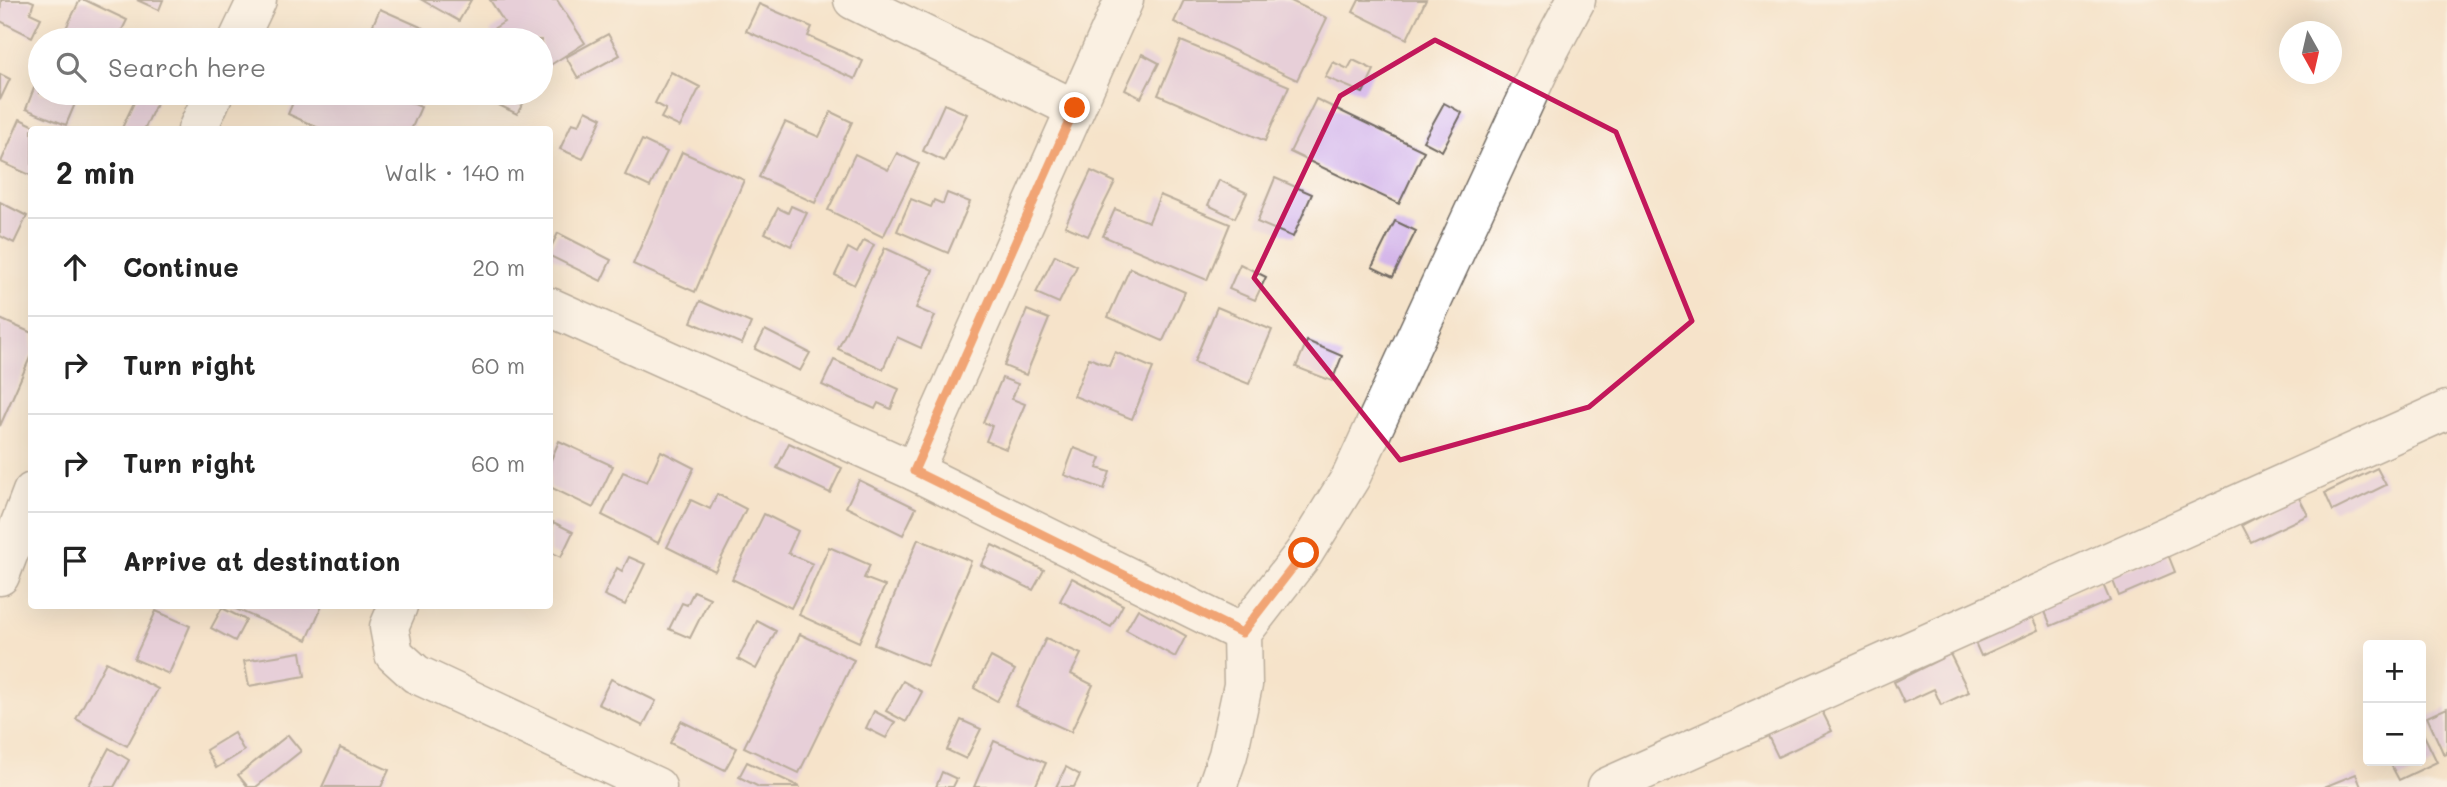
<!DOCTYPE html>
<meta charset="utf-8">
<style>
:root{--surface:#fff;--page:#f6f6f6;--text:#222;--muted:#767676;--line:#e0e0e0}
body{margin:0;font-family:Mali,sans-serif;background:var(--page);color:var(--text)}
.controls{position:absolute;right:21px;bottom:21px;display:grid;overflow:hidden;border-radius:7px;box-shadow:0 7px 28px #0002}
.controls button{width:63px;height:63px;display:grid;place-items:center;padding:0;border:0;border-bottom:2px solid var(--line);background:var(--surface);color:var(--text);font:35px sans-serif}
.compass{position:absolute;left:2279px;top:21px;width:63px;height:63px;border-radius:50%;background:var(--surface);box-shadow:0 7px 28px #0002;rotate:172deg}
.stop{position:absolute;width:21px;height:21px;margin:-16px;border:5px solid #ea580c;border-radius:50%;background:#fff}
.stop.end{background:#ea580c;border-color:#fff;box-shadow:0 2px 7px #0008}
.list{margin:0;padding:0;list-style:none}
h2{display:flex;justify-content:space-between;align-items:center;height:91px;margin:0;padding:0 28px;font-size:30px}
h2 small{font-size:23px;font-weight:400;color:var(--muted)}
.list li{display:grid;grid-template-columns:46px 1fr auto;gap:21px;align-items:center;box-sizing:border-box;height:98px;padding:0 28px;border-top:2px solid var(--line)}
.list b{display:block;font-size:26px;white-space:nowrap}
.list em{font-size:23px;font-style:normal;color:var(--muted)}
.icon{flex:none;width:38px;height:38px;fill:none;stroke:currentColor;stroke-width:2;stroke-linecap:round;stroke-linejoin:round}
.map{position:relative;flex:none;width:2447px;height:787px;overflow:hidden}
.search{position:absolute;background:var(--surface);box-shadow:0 7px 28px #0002;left:28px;top:28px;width:525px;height:77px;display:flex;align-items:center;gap:18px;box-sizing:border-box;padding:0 24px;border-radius:38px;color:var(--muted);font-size:26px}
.panel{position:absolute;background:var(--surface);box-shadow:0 7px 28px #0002;left:28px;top:126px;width:525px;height:483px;border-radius:7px}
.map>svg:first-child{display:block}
</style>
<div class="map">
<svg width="2447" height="787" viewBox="0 0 2447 787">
<rect width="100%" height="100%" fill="#fff"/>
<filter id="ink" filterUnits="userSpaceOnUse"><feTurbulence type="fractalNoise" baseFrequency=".0143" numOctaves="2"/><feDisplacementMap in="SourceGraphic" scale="14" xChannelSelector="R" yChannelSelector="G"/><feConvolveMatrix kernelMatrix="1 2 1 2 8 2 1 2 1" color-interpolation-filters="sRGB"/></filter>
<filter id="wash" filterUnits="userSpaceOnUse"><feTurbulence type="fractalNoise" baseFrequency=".00686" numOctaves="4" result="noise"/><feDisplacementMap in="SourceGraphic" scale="28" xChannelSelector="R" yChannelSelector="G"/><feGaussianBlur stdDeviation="1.57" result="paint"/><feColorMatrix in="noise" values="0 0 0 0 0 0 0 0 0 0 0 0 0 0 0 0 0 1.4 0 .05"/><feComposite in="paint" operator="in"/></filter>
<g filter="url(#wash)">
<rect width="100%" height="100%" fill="#f5e3ca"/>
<g id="blocks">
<g fill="#d4b6e9">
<path d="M 1,0 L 29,0 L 34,2 L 30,13 L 41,18 L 32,37 L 0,21 Z"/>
<path d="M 80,0 L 85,0 L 127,20 L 117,40 L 60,40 Z"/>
<path d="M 137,0 L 163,0 L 159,10 Z"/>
<path d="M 422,0 L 471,0 L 459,21 Z"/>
<path d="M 490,0 L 557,0 L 585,43 L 541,71 L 541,40 L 496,40 L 490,31 L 504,22 Z"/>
<path d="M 1184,0 L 1289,0 L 1327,18 L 1297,80 L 1174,22 Z"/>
<path d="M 1359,0 L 1426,0 L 1407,39 L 1353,12 Z"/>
<path d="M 759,4 L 812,27 L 808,36 L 863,61 L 855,79 L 746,31 Z"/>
<path d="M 380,9 L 450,40 L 366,40 Z"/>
<path d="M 608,34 L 620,55 L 578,78 L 566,57 Z"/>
<path d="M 1181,41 L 1289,86 L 1265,141 L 1158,95 Z"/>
<path d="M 1142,54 L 1159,63 L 1141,98 L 1125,90 Z"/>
<path d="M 1353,60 L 1374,70 L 1363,93 L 1325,77 L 1333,62 L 1348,69 Z"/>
<path d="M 671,72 L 700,87 L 680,127 L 661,118 L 666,109 L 655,103 Z"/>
<path d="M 0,74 L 10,79 L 0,100 Z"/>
<path d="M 36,83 L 40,84 L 40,93 L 62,93 L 77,99 L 66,125 L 26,109 Z"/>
<path d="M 297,93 L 389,93 L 421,107 L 411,130 L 323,130 L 288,114 Z"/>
<path d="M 506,93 L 529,93 L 517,114 L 499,105 Z"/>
<path d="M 138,94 L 157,102 L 144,130 L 121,130 Z"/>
<path d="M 1316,99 L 1424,151 L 1399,204 L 1290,152 Z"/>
<path d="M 1444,103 L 1462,113 L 1442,151 L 1423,141 Z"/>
<path d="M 944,104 L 967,114 L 944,161 L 923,151 Z"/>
<path d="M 586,110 L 602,118 L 583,159 L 560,149 L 572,123 L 579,125 Z"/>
<path d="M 831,112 L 852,122 L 815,203 L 759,177 L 785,122 L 819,137 Z"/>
<path d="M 20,119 L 43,130 L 32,130 L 32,176 L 1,162 Z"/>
<path d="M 642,140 L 667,152 L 650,187 L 625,175 Z"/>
<path d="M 682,152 L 744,180 L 695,292 L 633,264 Z"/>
<path d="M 897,153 L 919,164 L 883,237 L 828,210 L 855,154 L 888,170 Z"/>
<path d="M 1091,171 L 1115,182 L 1088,236 L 1065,226 Z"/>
<path d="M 1275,178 L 1312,194 L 1293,237 L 1257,222 Z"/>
<path d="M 1219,180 L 1247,193 L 1235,218 L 1208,205 Z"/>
<path d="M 947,193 L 970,202 L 948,253 L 897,231 L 911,199 L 931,207 L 934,200 L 943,204 Z"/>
<path d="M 1160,195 L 1230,224 L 1207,280 L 1103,236 L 1115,209 L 1149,222 Z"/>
<path d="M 0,202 L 27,216 L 14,243 L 0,236 Z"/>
<path d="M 791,206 L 807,213 L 791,246 L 765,233 L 778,208 L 788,213 Z"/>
<path d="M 1395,221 L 1416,231 L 1393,277 L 1372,267 Z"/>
<path d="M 558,233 L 611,260 L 601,281 L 550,256 L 550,249 Z"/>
<path d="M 864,240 L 874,245 L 854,285 L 835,275 L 848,248 L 857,253 Z"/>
<path d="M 885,248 L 933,270 L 916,308 L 935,316 L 921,348 L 897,337 L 883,369 L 838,349 Z"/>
<path d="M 1055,255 L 1077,266 L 1059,303 L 1036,293 Z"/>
<path d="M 1240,264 L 1266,277 L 1255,300 L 1229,289 Z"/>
<path d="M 1130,268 L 1185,292 L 1163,341 L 1108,317 Z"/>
<path d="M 700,301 L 751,323 L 742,344 L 691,322 Z"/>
<path d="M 1217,307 L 1272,330 L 1249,384 L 1194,362 Z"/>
<path d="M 1027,310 L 1049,319 L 1026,375 L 1004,366 Z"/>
<path d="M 0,319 L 32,333 L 32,353 L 0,426 Z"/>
<path d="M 765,330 L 810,353 L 800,371 L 755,349 Z"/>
<path d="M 1307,341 L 1342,356 L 1332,381 L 1296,367 Z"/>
<path d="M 1115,352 L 1153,368 L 1132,419 L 1074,396 L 1089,358 L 1109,366 Z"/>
<path d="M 834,360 L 899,389 L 891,409 L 878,403 L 875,409 L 822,385 Z"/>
<path d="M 1002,378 L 1018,384 L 1012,399 L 1025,404 L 1006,449 L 986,441 L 992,426 L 983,422 Z"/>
<path d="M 559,441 L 613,466 L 593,508 L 550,487 L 550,462 Z"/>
<path d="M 789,443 L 842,468 L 830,493 L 777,468 Z"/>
<path d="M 1074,448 L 1101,458 L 1097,468 L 1110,472 L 1104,489 L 1064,475 Z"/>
<path d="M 661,451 L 694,468 L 658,543 L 602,515 L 623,472 L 647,482 Z"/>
<path d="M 2377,468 L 2386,485 L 2333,511 L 2325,493 Z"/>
<path d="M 859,480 L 916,508 L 903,535 L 846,507 Z"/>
<path d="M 717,494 L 746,509 L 715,571 L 667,547 L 691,500 L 710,509 Z"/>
<path d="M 2298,496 L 2308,515 L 2251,542 L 2242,525 Z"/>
<path d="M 764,514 L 798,531 L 788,553 L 813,564 L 791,608 L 732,579 Z"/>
<path d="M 553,522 L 573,532 L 561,557 L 550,552 L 550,529 Z"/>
<path d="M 918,539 L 971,561 L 927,666 L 874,644 Z"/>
<path d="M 992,545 L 1044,570 L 1033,590 L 981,565 Z"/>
<path d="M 829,547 L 870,565 L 864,578 L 885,586 L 859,642 L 799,615 Z"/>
<path d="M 2167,552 L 2175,572 L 2119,596 L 2111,576 Z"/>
<path d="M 629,557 L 645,564 L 625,605 L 604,595 L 617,568 L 622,571 Z"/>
<path d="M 1072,578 L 1123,605 L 1111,627 L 1060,601 Z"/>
<path d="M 2102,582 L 2110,601 L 2051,626 L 2043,607 Z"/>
<path d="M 694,591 L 710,598 L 690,638 L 669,629 L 682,603 L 687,605 Z"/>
<path d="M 229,606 L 322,606 L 307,640 Z"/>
<path d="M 222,608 L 246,620 L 235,641 L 211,628 Z"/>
<path d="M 1138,609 L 1186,636 L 1175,657 L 1126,630 Z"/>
<path d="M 156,611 L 190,626 L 169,674 L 134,659 Z"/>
<path d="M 2030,612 L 2038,630 L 1981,656 L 1973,638 Z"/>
<path d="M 757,621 L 776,631 L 756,669 L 738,659 Z"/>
<path d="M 800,634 L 854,660 L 799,773 L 744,747 Z"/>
<path d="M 1046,638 L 1081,654 L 1071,674 L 1093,685 L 1071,732 L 1015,706 Z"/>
<path d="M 301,652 L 305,676 L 249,686 L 244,661 Z"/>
<path d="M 1950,654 L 1969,692 L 1941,705 L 1934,689 L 1904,703 L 1894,682 Z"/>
<path d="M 991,657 L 1015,670 L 997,701 L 974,688 Z"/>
<path d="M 106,662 L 158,689 L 127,746 L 76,719 Z"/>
<path d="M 611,679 L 656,701 L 643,726 L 598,704 Z"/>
<path d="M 903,681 L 922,692 L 906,722 L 886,711 Z"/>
<path d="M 1820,707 L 1832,731 L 1778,757 L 1766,732 Z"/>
<path d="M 2447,708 L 2447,754 L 2444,755 L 2427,717 Z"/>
<path d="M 874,711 L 895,722 L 886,738 L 866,728 Z"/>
<path d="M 961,720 L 981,729 L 966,759 L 947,750 Z"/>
<path d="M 681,721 L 737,748 L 725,770 L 670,743 Z"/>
<path d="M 2421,729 L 2437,762 L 2399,780 L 2390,763 L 2395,761 L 2421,761 Z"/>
<path d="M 234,733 L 244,751 L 216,768 L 206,750 Z"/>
<path d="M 288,735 L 301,751 L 256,787 L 248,787 L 238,775 Z"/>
<path d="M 994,741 L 1046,763 L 1035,787 L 974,787 Z"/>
<path d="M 109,748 L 129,760 L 114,787 L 88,787 Z"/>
<path d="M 340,748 L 389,770 L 381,787 L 322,787 Z"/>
<path d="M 747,762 L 800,787 L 759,787 L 739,777 Z"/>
<path d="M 1066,767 L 1080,775 L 1074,787 L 1056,787 Z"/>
<path d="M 942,772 L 957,779 L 953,787 L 936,787 Z"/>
<path d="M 2356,774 L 2361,787 L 2324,787 Z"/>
</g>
</g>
</g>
<g filter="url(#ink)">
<use href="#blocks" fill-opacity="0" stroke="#726b63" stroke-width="2"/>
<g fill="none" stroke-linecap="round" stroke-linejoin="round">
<g stroke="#726b63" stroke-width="41">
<g id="minor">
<path d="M 853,0 L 1075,109"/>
<path d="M 238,40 L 257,0"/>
<path d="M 197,130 L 214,93"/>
<path d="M 550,307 L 914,471 L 1242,633"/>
<path d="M 914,471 L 1124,0"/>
<path d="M 0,576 L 32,492"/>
<path d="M 398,606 L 389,627 L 394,654 L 416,674 L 657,787"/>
<path d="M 1217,787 L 1228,755 L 1243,685 L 1242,633 L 1304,553 L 1351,477 L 1543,62 L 1576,0"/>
<path d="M 1607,787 L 2447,410"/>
</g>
</g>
<use href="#minor" stroke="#fff" stroke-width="38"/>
</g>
</g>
<g fill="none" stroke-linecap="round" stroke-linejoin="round" filter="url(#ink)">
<path stroke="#ea580c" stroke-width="9" d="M 1075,108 L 914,471 L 1242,633 L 1304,553"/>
</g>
<path d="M0 0H2447V787H0ZM 1435,40 L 1616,132 L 1692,321 L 1589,407 L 1400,460 L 1254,278 L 1340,96 Z" fill="#f5e3ca" fill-opacity=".55" fill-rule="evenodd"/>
<path fill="none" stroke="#c2185b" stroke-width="5" stroke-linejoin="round" d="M 1435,40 L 1616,132 L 1692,321 L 1589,407 L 1400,460 L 1254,278 L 1340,96 Z"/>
</svg>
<div class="controls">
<button>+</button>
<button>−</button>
</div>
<svg class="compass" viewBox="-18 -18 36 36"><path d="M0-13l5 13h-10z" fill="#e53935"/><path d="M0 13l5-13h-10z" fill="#767676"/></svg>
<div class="stop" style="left:1304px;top:553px"></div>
<div class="stop end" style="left:1075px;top:108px"></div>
<div class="search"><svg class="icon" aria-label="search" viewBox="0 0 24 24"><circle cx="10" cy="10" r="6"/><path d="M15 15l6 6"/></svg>Search here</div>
<section class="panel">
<h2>2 min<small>Walk · 140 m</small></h2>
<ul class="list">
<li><svg class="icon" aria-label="ahead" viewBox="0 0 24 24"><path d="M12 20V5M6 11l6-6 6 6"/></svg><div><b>Continue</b></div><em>20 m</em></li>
<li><svg class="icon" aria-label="right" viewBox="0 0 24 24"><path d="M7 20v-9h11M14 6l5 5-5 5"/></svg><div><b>Turn right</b></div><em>60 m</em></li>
<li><svg class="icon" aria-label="right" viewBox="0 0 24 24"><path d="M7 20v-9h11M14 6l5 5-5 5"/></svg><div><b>Turn right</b></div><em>60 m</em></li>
<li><svg class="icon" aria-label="arrive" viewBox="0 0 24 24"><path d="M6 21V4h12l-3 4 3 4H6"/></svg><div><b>Arrive at destination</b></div></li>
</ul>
</section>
</div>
